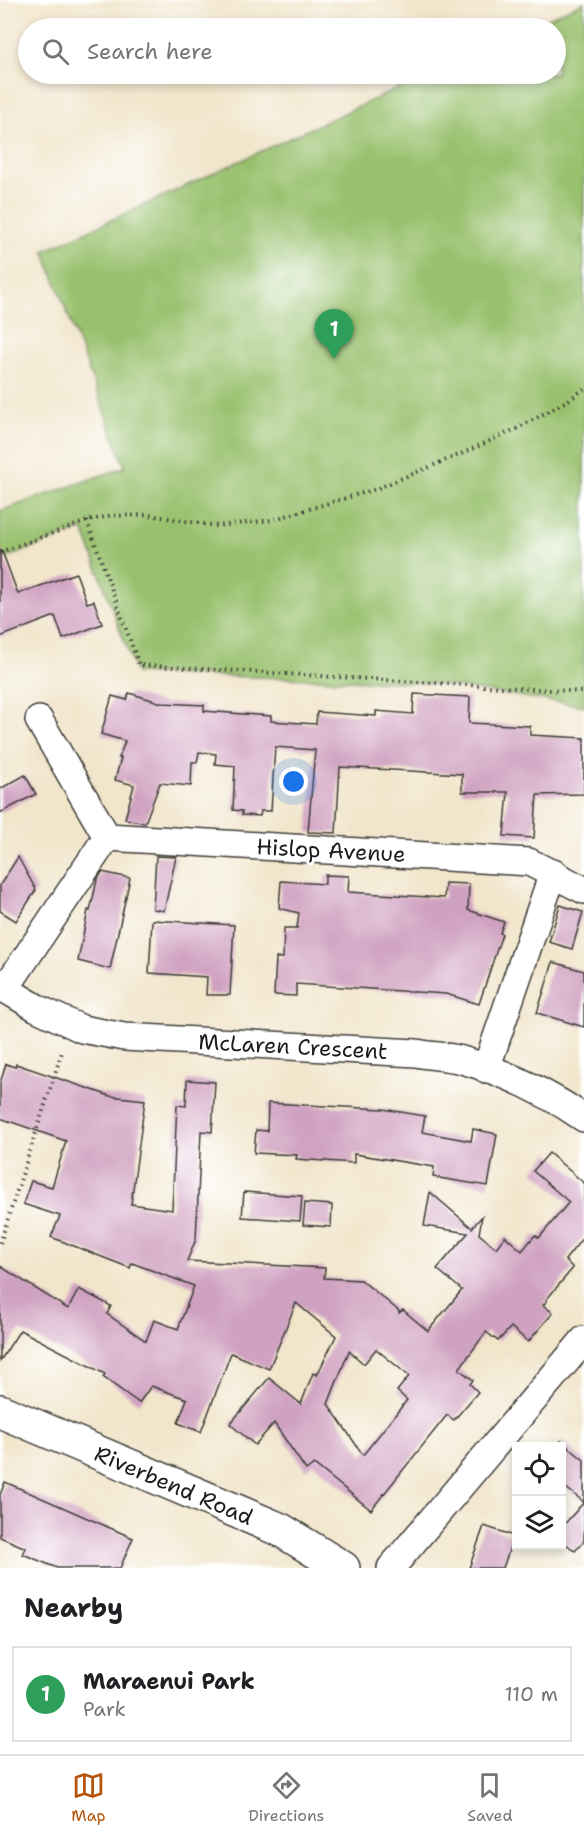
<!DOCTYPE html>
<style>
:root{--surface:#fff;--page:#f2f2f2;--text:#202124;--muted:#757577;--line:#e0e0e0;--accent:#b45309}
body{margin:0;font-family:"Shantell Sans",sans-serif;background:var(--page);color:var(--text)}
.controls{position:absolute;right:18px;bottom:18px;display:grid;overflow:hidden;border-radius:0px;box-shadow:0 3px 9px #0003}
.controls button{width:54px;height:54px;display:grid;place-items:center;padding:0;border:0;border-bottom:2px solid var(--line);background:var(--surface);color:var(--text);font:30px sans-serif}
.you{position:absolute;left:294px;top:782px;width:21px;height:21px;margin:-15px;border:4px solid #fff;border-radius:50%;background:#1a73e8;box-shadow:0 0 0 9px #1a73e833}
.badge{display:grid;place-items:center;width:39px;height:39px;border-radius:50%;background:var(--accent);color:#fff;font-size:20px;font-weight:700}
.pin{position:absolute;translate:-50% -50px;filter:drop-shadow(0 2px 3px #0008)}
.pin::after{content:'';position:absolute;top:32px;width:21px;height:18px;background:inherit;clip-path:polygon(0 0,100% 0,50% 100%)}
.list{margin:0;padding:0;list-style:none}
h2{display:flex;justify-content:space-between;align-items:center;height:78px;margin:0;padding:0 24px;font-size:26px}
h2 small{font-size:20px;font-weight:400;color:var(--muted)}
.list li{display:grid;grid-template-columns:39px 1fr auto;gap:18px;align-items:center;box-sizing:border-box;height:96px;margin:0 12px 12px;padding:0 12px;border:2px solid var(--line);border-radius:0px}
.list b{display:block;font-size:22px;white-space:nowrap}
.list p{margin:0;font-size:20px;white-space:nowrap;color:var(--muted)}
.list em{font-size:20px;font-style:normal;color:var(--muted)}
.icon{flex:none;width:33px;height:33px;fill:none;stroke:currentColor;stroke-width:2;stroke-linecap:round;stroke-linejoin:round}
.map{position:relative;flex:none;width:584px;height:1568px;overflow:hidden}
.search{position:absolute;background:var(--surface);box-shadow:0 3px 9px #0003;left:18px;right:18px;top:18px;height:66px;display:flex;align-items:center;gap:15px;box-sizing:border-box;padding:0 21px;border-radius:33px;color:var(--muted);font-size:22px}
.sheet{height:186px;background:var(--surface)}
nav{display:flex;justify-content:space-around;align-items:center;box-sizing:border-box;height:84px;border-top:2px solid var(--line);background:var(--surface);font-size:16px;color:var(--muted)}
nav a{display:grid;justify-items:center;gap:3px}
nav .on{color:var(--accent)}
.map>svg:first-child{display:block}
</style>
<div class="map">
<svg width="584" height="1568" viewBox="0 0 584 1568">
<rect width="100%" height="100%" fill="#fff"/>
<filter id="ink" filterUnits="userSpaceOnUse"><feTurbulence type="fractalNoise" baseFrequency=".0167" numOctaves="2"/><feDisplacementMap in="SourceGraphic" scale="12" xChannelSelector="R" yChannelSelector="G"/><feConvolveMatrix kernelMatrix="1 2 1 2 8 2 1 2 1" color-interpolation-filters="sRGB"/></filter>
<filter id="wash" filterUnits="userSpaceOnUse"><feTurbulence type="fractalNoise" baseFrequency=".008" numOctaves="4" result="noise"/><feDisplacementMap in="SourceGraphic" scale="24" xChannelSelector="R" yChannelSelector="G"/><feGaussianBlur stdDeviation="1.35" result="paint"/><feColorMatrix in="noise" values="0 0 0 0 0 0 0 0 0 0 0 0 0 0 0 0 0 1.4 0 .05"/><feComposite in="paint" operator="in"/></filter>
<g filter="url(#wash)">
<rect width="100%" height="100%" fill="#f1e5ca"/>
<path fill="#98c16d" stroke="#5a6e44" stroke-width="1.5" d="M 584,2 L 584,706 L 431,683 L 136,673 L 83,529 L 0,560 L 0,511 L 125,467 L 44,251 L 429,74 L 556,74 L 556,28 L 526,28 Z"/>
<g id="blocks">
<g fill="#d0a2c1" fill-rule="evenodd">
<path d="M 0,551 L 2,551 L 18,594 L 76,573 L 87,603 L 94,601 L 102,624 L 63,639 L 55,616 L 0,637 Z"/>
<path d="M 129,693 L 162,703 L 204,705 L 204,711 L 271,716 L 271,721 L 316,724 L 317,712 L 376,716 L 376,711 L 413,714 L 414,694 L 470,697 L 469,723 L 530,726 L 530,735 L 584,738 L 584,794 L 537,795 L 534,838 L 504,836 L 508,792 L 462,792 L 462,774 L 340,767 L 336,833 L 308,832 L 315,750 L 275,747 L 271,811 L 261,811 L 260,816 L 242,815 L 242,811 L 233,810 L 235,766 L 215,764 L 216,754 L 199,752 L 197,762 L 192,762 L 191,786 L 160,783 L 145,823 L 125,819 L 134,785 L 115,780 L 121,758 L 119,758 L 125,741 L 101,734 L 112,696 L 127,700 Z"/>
<path d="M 25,775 L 36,794 L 0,813 L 0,789 Z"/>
<path d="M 156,856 L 176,857 L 164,911 L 153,909 Z"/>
<path d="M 18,857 L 36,890 L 16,921 L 0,911 L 0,885 Z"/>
<path d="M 102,872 L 130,878 L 110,969 L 78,961 L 88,910 L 90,911 L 97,880 Z"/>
<path d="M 325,875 L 349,876 L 348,892 L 444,898 L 445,883 L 469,884 L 468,910 L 504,922 L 500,933 L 502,934 L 479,1004 L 446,994 L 296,984 L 296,996 L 274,995 L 276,958 L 283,958 L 284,928 L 297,928 L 299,913 L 279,908 L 281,881 L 325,884 Z"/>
<path d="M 560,905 L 583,912 L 572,949 L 549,942 Z"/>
<path d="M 152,920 L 234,925 L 230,995 L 206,995 L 207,977 L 149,973 Z"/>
<path d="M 553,962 L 584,971 L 584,1027 L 537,1013 Z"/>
<path d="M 6,1064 L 15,1067 L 16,1064 L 110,1096 L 145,1100 L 131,1204 L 172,1210 L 177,1105 L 186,1106 L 187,1080 L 215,1082 L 212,1132 L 201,1131 L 196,1239 L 187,1261 L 325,1268 L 324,1278 L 361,1280 L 399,1311 L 399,1313 L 403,1310 L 428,1331 L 462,1290 L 437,1269 L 468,1233 L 424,1226 L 430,1192 L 472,1228 L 482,1216 L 479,1234 L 496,1248 L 505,1236 L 522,1251 L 535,1235 L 539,1238 L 569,1202 L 533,1171 L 549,1153 L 584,1183 L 584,1236 L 565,1260 L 573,1268 L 546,1300 L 547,1301 L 543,1305 L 553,1313 L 528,1342 L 511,1327 L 498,1341 L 486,1332 L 459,1369 L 473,1380 L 470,1384 L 478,1392 L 454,1420 L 447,1415 L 371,1510 L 314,1464 L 306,1470 L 274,1423 L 255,1445 L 230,1424 L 269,1378 L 301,1404 L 313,1373 L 317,1375 L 336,1336 L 296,1303 L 269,1369 L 231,1353 L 201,1432 L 178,1423 L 187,1399 L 151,1386 L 139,1403 L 103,1377 L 105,1374 L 20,1330 L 0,1361 L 0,1266 L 68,1309 L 79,1289 L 111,1306 L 107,1314 L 146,1341 L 154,1320 L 178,1329 L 194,1286 L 132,1263 L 130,1268 L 51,1237 L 60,1216 L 23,1204 L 31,1181 L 52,1187 L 66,1141 L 0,1118 L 0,1083 ZM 376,1349 L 409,1376 L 397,1391 L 407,1400 L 363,1455 L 328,1404 L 349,1351 L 364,1364 Z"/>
<path d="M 268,1103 L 383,1109 L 425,1116 L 422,1132 L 471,1141 L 473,1129 L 497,1134 L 488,1186 L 433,1177 L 434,1167 L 354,1154 L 354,1163 L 296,1159 L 297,1155 L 254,1153 L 256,1130 L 267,1131 Z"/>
<path d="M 244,1192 L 302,1196 L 300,1221 L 242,1217 Z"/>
<path d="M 305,1203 L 332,1205 L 331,1227 L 303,1225 Z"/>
<path d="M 561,1441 L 584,1460 L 584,1541 L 575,1551 L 561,1540 L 561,1528 L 584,1502 L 561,1484 Z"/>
<path d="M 5,1482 L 133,1538 L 120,1568 L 57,1568 L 23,1554 L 26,1548 L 0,1537 L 0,1495 Z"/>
<path d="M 484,1526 L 514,1536 L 503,1568 L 469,1568 Z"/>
</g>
</g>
</g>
<g filter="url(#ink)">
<use href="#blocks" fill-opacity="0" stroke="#3c3a36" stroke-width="1.5"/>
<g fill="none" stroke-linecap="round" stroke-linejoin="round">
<g stroke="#3c3a36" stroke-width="30">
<g id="minor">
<path d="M 39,720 L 107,837 L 529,862 L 584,890"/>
<path d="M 0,986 L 37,1008 L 82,1029 L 124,1037 L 416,1053 C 431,1056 447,1056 462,1060 C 507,1073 546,1092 584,1118"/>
<path d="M 5,989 L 107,837"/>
<path d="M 486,1069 L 553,873"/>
<path d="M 391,1568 L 584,1340"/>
</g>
</g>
<g stroke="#3c3a36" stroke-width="36">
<path id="major" d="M 0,1411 L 281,1530 L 343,1568"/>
</g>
<g stroke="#3c3a36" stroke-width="4" stroke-dasharray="1.5 4.5" stroke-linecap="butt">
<path d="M 87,521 L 139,665 L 584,692"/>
<path d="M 0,552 L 87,521 L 109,516 L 149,515 L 217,526 L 272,520 L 376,489 L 461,454 L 516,429 L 567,401 L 584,389"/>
<path d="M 0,1243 L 63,1049"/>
</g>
<use href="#minor" stroke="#fff" stroke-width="27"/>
<use href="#major" stroke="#fff" stroke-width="33"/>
</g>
</g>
<g text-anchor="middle" stroke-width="6" stroke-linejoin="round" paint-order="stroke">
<g font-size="22" fill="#1c1c1c" stroke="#fff">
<text transform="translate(331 850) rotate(3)" y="8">Hislop Avenue</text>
<text transform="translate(293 1046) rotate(3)" y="8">McLaren Crescent</text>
<text transform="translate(174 1485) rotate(23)" y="8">Riverbend Road</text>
</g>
</g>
</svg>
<div class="controls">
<button><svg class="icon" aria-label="locate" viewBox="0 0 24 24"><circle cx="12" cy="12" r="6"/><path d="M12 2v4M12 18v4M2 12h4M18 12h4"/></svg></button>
<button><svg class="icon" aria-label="layers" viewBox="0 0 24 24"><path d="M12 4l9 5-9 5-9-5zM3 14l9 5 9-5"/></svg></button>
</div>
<div class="you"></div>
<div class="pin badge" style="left:334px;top:359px;background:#2e9e5b">1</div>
<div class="search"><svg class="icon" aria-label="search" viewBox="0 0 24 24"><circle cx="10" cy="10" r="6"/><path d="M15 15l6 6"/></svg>Search here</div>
</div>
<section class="sheet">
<h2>Nearby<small></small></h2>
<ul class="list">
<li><span class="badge" style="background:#2e9e5b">1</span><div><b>Maraenui Park</b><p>Park</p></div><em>110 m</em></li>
</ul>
</section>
<nav>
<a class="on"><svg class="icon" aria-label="map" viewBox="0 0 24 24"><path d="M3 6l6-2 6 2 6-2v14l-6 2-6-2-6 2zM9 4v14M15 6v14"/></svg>Map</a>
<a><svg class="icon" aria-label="directions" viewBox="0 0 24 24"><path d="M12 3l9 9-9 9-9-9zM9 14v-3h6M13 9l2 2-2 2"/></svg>Directions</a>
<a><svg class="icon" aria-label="saved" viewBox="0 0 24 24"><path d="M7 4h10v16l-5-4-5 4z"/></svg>Saved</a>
</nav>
